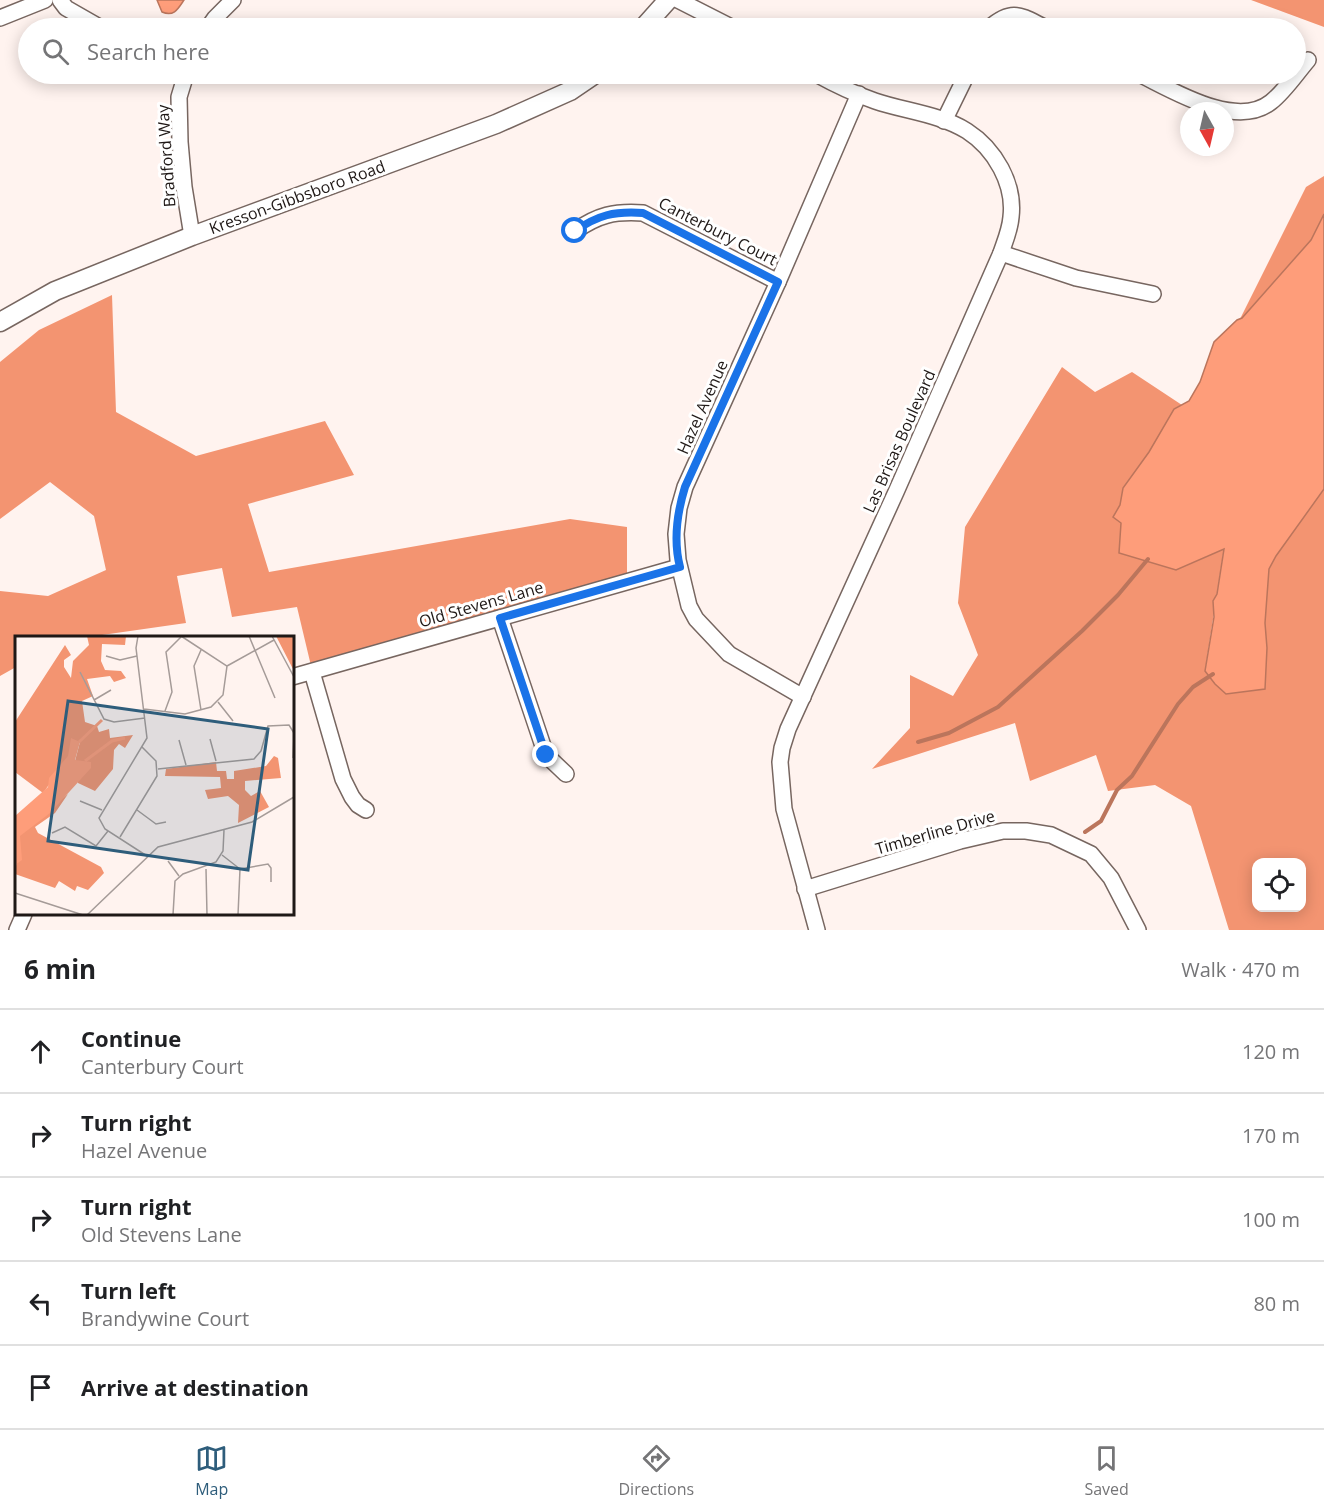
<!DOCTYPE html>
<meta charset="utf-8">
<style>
:root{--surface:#fff;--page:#f6f6f6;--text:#202124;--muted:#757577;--line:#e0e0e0;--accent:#2e5d7b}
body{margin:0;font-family:"Open Sans",sans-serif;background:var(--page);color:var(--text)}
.controls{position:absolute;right:18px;bottom:18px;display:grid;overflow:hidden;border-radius:12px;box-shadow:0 3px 15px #0003}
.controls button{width:54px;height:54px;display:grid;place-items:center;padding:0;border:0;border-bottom:2px solid var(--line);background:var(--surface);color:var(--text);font:30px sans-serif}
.compass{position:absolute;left:1180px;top:102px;width:54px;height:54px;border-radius:50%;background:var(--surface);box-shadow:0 3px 15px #0003;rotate:172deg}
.stop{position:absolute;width:18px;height:18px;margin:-14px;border:4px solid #1a73e8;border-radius:50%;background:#fff}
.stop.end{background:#1a73e8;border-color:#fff;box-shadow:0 2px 6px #0008}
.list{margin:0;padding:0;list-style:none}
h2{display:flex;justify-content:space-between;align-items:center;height:78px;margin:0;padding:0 24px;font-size:26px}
h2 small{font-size:20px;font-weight:400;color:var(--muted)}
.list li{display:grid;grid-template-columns:39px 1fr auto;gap:18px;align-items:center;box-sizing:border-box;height:84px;padding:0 24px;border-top:2px solid var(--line)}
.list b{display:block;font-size:22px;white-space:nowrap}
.list p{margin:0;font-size:20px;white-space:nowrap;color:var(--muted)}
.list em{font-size:20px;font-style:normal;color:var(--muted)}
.icon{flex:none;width:33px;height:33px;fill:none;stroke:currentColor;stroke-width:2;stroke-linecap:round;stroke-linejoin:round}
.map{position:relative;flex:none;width:1324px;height:930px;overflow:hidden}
.search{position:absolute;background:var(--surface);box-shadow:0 3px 15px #0003;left:18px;right:18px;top:18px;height:66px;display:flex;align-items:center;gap:15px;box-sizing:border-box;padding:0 21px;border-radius:33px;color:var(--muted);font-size:22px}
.sheet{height:498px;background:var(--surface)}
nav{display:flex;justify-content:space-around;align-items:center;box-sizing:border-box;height:84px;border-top:2px solid var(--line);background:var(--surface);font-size:16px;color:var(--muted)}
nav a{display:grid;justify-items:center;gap:3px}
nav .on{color:var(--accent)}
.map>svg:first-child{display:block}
</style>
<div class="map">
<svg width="1324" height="930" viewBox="0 0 1324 930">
<rect width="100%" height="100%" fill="#fff3ef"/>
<g fill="#f39471" fill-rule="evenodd">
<path d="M 1251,0 L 1324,0 L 1324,27 Z"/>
<path d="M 1324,176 L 1324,214 L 1311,240 L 1238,323 L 1306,187 Z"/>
<path d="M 112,295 L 116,412 L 196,456 L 325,421 L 354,475 L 248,504 L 269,572 L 570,519 L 627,527 L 627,578 L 312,670 L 297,607 L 232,617 L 222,568 L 177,576 L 186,623 L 88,637 L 16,638 L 16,667 L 0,676 L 0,591 L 48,596 L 106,570 L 94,516 L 50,482 L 0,519 L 0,362 L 39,330 Z"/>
<path d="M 1062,367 L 1095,392 L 1132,372 L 1185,407 L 1224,548 L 1205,671 L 1269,560 L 1324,470 L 1324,930 L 1229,930 L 1191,806 L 1155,785 L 1108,791 L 1096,755 L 1030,781 L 1015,723 L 872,769 L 910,728 L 910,675 L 953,696 L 978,655 L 958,603 L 965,527 ZM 1256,862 L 1302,862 L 1302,908 L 1256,908 Z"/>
</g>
<g fill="#fe9d7a" stroke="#bb755c" stroke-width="1.5">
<path d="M 157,0 L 184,0 C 178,9 174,17 162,12 Z"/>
<path d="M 1324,214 L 1324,489 L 1276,556 L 1269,569 L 1265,623 L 1267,648 L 1265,689 L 1226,694 L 1215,684 L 1205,671 L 1214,617 L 1213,601 L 1217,594 L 1224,549 L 1176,570 L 1119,553 L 1121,523 L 1113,517 L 1120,505 L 1123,488 L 1149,452 L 1174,409 L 1189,401 L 1200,382 L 1214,342 L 1237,320 L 1242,318 L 1311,240 Z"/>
</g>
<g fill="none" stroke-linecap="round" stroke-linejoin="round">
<g stroke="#bb755c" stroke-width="4">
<path d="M 918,742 L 949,733 L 998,707 L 1082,631 L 1118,595 L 1148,559"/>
<path d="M 1085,832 L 1101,821 L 1117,790 L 1132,776 L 1178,704 L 1193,687 L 1213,674"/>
</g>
<g stroke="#776660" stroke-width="18">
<g id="minor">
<path d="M 60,0 L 66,8 L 101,28"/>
<path d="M 678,0 L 733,28"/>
<path d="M 0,18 L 45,0"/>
<path d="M 208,28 L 215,18 L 233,0"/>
<path d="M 989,28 C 1013,7 1021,16 1046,28"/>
<path d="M 186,74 L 179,97 L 180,142 L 184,187 L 192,236"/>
<path d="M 816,74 C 834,84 855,94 875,101 C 904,111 940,114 967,131 C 995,149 1015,184 1011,217 C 1010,230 1005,241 1001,253 L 896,492 L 788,729 L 782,748 L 780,762 L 784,809 L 817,930"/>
<path d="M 1139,74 C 1172,90 1236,130 1271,102 C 1285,91 1296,74 1308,60"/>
<path d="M 944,121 L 967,74"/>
<path d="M 575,231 C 598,215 614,211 643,213 L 778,282"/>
<path d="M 1001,253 L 1076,278 L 1153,294"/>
<path d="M 500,618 L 546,755 L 566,774"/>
<path d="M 312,672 L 343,779 L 352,797 L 358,805 L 366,810"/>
<path d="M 292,677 L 679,567"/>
<path d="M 803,697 L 729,654 L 696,619 L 689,606 L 678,560 L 676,534 L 679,508 L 685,487 L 778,282 L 859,94"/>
<path d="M 805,889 L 960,841 L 1003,831 L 1026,831 L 1051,835 L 1091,854 L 1111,878 L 1138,930"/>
<path d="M 17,930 L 24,914"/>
</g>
</g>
<g stroke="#776660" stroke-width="21">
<g id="tertiary">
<path d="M 643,28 L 668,0"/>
<path d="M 0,322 L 55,291 L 192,236 L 496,124 L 570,91 L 595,74"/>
</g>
</g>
<use href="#minor" stroke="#fff" stroke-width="15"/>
<use href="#tertiary" stroke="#fff" stroke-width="18"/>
</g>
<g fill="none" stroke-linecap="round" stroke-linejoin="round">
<path stroke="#1a73e8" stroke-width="8" d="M 546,755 L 500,618 L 680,567 C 673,540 677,513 685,487 L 778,282 L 643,213 C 614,211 598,215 575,231"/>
</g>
<g text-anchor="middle" stroke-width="6" stroke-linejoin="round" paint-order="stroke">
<g font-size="16" fill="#1f1816" stroke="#fff">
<text transform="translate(166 156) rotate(-94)" y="6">Bradford Way</text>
<text transform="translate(297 197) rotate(-20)" y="6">Kresson-Gibbsboro Road</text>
<text transform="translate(718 231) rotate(27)" y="6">Canterbury Court</text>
<text transform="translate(702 407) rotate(-66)" y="6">Hazel Avenue</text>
<text transform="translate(899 441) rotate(-66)" y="6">Las Brisas Boulevard</text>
<text transform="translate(481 604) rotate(-16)" y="6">Old Stevens Lane</text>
<text transform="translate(935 832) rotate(-16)" y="6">Timberline Drive</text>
</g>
</g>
<g transform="translate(15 636)">
<rect width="279" height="279" fill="#fff3ef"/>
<path d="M 72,0 L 111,0 L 110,9 L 87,8 L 86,25 L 90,34 L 106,35 L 111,42 L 99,46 L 95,40 L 72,43 L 78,60 L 67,65 L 70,86 L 82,90 L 84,96 L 94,93 L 95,102 L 118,99 L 110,112 L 104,108 L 99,114 L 98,133 L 80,155 L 63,147 L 60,125 L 65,106 L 28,157 L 0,136 L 0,86 L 50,9 L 56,19 L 49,24 L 49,31 L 56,42 L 58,25 L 74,9 ZM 261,0 L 279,0 L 279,35 ZM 259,120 L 263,122 L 266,142 L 230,145 L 230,154 L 236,160 L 245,155 L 254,171 L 223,187 L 224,169 L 213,160 L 193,163 L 190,154 L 206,152 L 205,141 L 150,140 L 151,133 L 201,126 L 202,135 L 211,135 L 212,143 L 219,143 L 219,135 L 251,130 ZM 53,158 L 40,177 L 20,191 L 23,197 L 86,231 L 89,237 L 73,254 L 62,250 L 60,255 L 44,245 L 40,252 L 0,238 L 5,197 Z" fill="#f39471"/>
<path d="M 56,102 L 65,106 L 60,124 L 76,126 L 76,132 L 35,177 L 5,200 L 7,224 L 0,229 L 0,180 L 33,151 L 34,142 L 53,120 Z" fill="#fe9d7a"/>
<path fill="none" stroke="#fe9d7a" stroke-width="3" d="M 64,106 L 87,84M 70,125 L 97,105 L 110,102"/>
<path fill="none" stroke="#a59b98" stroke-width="1.5" d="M 123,0 L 121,12 L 132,102 L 84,182 L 90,193 L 132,220M 234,0 L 260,62M 257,0 L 279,41M 186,14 L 179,30 L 186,74M 91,20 L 105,24 L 122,20M 212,30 L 259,4M 65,36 L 89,83 L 99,86 L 130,82M 79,64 L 96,54M 203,66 L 218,85M 129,73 L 170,78 L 196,71 L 208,59 L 212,30 L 166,0M 150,75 L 157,56 L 151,16 L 166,1M 195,103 L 201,125M 164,104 L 171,129M 278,122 L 279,100M 143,133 L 239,123 L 246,115 L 253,90 L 274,89 L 279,97M 65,165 L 87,174M 122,174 L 141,188 L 151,186M 37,197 L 50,191 L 81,210 L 93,195M 105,201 L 142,140 L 141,125 L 127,111M 207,219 L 225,233 L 223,279M 153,225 L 164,240M 191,233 L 192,279M 225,233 L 253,228 L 256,232 L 256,246M 0,257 L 68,279M 72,279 L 143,211 L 237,186 L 279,161M 158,279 L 160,245 L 168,238 L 201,226 L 208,215 L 209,194"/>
<path fill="#2e5d7b" fill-opacity="0.15" stroke="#2e5d7b" stroke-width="3" d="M 53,65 L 253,93 L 233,234 L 33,205 Z"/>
<rect width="279" height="279" fill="none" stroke="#1f1816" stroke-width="3"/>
</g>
</svg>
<div class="controls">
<button><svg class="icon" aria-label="locate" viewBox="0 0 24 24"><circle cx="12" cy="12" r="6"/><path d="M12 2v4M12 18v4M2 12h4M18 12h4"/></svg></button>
</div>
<svg class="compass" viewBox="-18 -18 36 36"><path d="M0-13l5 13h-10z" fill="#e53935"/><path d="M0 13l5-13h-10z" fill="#757577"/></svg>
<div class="stop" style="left:575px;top:231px"></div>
<div class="stop end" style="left:546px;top:755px"></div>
<div class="search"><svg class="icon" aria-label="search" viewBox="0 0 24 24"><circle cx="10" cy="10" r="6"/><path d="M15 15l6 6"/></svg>Search here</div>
</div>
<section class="sheet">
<h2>6 min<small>Walk · 470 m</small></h2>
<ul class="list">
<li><svg class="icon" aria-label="ahead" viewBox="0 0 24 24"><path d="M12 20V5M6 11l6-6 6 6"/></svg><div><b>Continue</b><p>Canterbury Court</p></div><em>120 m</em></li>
<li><svg class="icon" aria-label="right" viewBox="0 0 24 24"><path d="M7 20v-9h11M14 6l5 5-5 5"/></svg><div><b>Turn right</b><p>Hazel Avenue</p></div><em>170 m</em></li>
<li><svg class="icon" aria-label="right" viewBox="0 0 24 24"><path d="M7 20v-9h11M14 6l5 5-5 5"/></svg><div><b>Turn right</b><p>Old Stevens Lane</p></div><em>100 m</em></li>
<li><svg class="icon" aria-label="left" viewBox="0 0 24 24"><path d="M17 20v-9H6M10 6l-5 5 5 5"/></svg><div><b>Turn left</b><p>Brandywine Court</p></div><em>80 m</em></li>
<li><svg class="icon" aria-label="arrive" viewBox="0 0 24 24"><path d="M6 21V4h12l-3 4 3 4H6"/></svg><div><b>Arrive at destination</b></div></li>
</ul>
</section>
<nav>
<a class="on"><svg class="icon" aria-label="map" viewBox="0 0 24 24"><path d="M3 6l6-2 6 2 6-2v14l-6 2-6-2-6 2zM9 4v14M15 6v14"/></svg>Map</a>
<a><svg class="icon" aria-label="directions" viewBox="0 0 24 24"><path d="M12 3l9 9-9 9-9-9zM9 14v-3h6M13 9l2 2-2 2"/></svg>Directions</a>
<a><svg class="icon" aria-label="saved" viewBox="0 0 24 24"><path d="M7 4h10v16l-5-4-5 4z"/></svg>Saved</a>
</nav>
